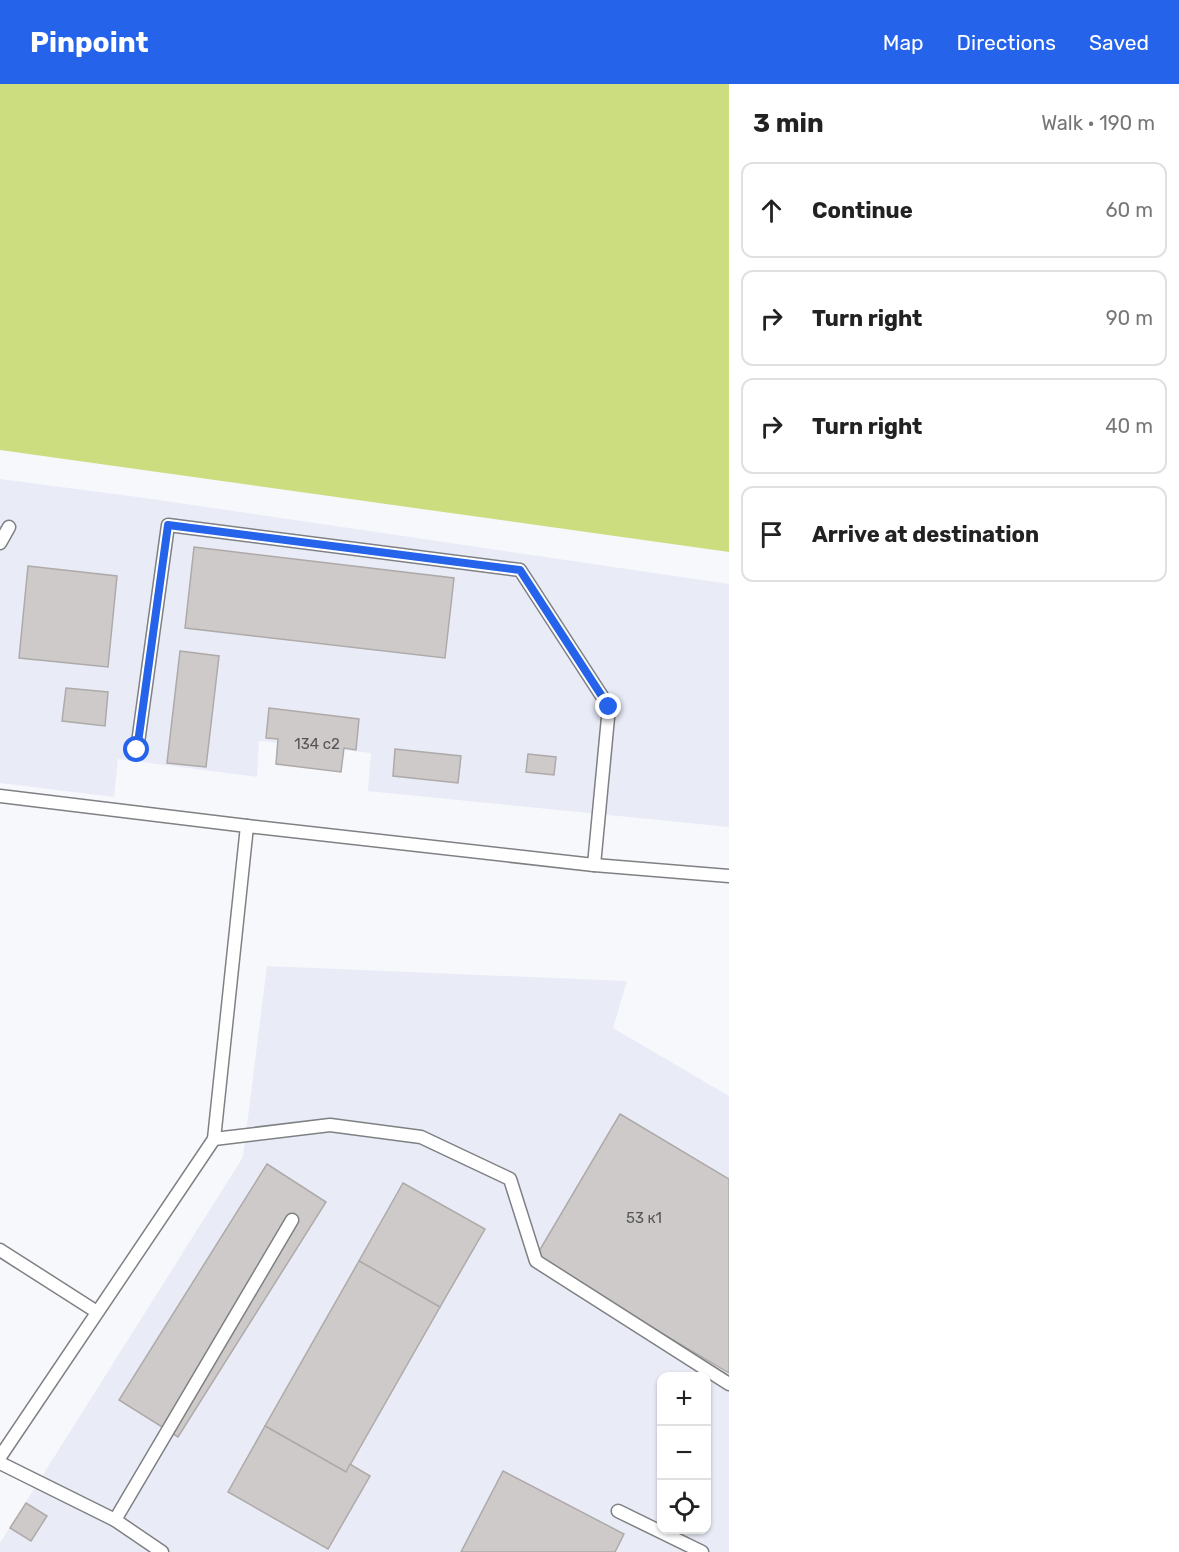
<!DOCTYPE html>
<meta charset="utf-8">
<style>
:root{--surface:#fff;--page:#f2f2f2;--text:#222;--muted:#767676;--line:#e0e0e0;--accent:#2563eb}
body{margin:0;font-family:Rubik,sans-serif;background:var(--page);color:var(--text)}
.controls{position:absolute;right:18px;bottom:18px;display:grid;overflow:hidden;border-radius:12px;box-shadow:0 2px 4px #0004}
.controls button{width:54px;height:54px;display:grid;place-items:center;padding:0;border:0;border-bottom:2px solid var(--line);background:var(--surface);color:var(--text);font:30px sans-serif}
.stop{position:absolute;width:18px;height:18px;margin:-14px;border:4px solid #2563eb;border-radius:50%;background:#fff}
.stop.end{background:#2563eb;border-color:#fff;box-shadow:0 2px 6px #0008}
.list{margin:0;padding:0;list-style:none}
h2{display:flex;justify-content:space-between;align-items:center;height:78px;margin:0;padding:0 24px;font-size:26px}
h2 small{font-size:20px;font-weight:400;color:var(--muted)}
.list li{display:grid;grid-template-columns:39px 1fr auto;gap:18px;align-items:center;box-sizing:border-box;height:96px;margin:0 12px 12px;padding:0 12px;border:2px solid var(--line);border-radius:12px}
.list b{display:block;font-size:22px;white-space:nowrap}
.list em{font-size:20px;font-style:normal;color:var(--muted)}
.icon{flex:none;width:33px;height:33px;fill:none;stroke:currentColor;stroke-width:2;stroke-linecap:round;stroke-linejoin:round}
.map{position:relative;flex:none;width:729px;height:1468px;overflow:hidden}
header{display:flex;align-items:center;gap:36px;box-sizing:border-box;height:84px;padding:0 30px;background:var(--accent);color:#fff}
header strong{font-size:28px}
nav{display:flex;gap:33px;margin-inline-start:auto;font-size:21px}
main{display:flex}
aside{flex:1;background:var(--surface)}
.map>svg:first-child{display:block}
</style>
<header>
<strong>Pinpoint</strong>
<nav><a>Map</a><a>Directions</a><a>Saved</a></nav>
</header>
<main>
<div class="map">
<svg width="729" height="1468" viewBox="0 0 729 1468">
<rect width="100%" height="100%" fill="#f7f8fb"/>
<g fill="#e9ecf7" fill-rule="evenodd">
<path d="M 0,395 L 145,414 L 729,500 L 729,743 L 368,707 L 371,669 L 259,657 L 257,693 L 118,675 L 114,713 L 0,699 Z"/>
<path d="M 267,882 L 627,897 L 613,944 L 729,1012 L 729,1468 L 0,1468 L 0,1459 L 243,1073 ZM 662,1292 L 706,1292 L 706,1446 L 662,1446 Z"/>
</g>
<path fill="#ccdd80" d="M 0,0 L 729,0 L 729,468 L 0,366 Z"/>
<g fill="#cecac9" stroke="#aeaaa9" stroke-width="1.5">
<path d="M 194,463 L 454,494 L 445,574 L 185,544 Z"/>
<path d="M 28,482 L 117,492 L 108,583 L 19,574 Z"/>
<path d="M 180,567 L 219,572 L 206,683 L 167,679 Z"/>
<path d="M 66,604 L 108,608 L 105,642 L 62,637 Z"/>
<path d="M 269,624 L 359,635 L 356,666 L 344,664 L 341,688 L 276,680 L 278,655 L 266,654 Z"/>
<path d="M 395,665 L 461,672 L 458,699 L 393,692 Z"/>
<path d="M 528,670 L 556,673 L 554,691 L 526,688 Z"/>
<path d="M 620,1030 L 729,1095 L 729,1289 L 535,1174 Z"/>
<path d="M 267,1080 L 326,1118 L 178,1353 L 119,1316 Z"/>
<path d="M 403,1099 L 485,1145 L 440,1223 L 359,1177 Z"/>
<path d="M 359,1177 L 440,1223 L 346,1388 L 265,1342 Z"/>
<path d="M 265,1342 L 346,1388 L 350,1380 L 370,1392 L 328,1465 L 228,1408 Z"/>
<path d="M 503,1387 L 624,1450 L 615,1468 L 461,1468 Z"/>
<path d="M 26,1419 L 47,1432 L 31,1457 L 10,1444 Z"/>
</g>
<g fill="none" stroke-linecap="round" stroke-linejoin="round">
<g stroke="#7f8083" stroke-width="15">
<g id="lane">
<path d="M 0,459 L 9,443"/>
<path d="M 0,712 L 247,742"/>
<path d="M 594,781 L 729,792"/>
<path d="M 214,1055 L 330,1041 L 421,1053 L 510,1095 L 536,1177 L 729,1300"/>
<path d="M 0,1166 L 97,1228"/>
<path d="M 0,1373 L 214,1055 L 247,742 L 594,781 L 609,623 L 520,486 L 168,441 L 137,666"/>
<path d="M 0,1379 L 115,1436 L 162,1468"/>
<path d="M 618,1427 L 702,1468"/>
<path d="M 115,1436 L 292,1136"/>
</g>
</g>
<use href="#lane" stroke="#fff" stroke-width="12"/>
</g>
<g fill="none" stroke-linecap="round" stroke-linejoin="round">
<path stroke="#2563eb" stroke-width="8" d="M 137,666 L 168,441 L 520,486 L 609,623"/>
</g>
<g text-anchor="middle" stroke-width="6" stroke-linejoin="round" paint-order="stroke">
<g font-size="15" fill="#565556">
<text x="317" y="665">134 с2</text>
<text x="644" y="1139">53 к1</text>
</g>
</g>
</svg>
<div class="controls">
<button>+</button>
<button>−</button>
<button><svg class="icon" aria-label="locate" viewBox="0 0 24 24"><circle cx="12" cy="12" r="6"/><path d="M12 2v4M12 18v4M2 12h4M18 12h4"/></svg></button>
</div>
<div class="stop" style="left:137px;top:666px"></div>
<div class="stop end" style="left:609px;top:623px"></div>
</div>
<aside>
<h2>3 min<small>Walk · 190 m</small></h2>
<ul class="list">
<li><svg class="icon" aria-label="ahead" viewBox="0 0 24 24"><path d="M12 20V5M6 11l6-6 6 6"/></svg><div><b>Continue</b></div><em>60 m</em></li>
<li><svg class="icon" aria-label="right" viewBox="0 0 24 24"><path d="M7 20v-9h11M14 6l5 5-5 5"/></svg><div><b>Turn right</b></div><em>90 m</em></li>
<li><svg class="icon" aria-label="right" viewBox="0 0 24 24"><path d="M7 20v-9h11M14 6l5 5-5 5"/></svg><div><b>Turn right</b></div><em>40 m</em></li>
<li><svg class="icon" aria-label="arrive" viewBox="0 0 24 24"><path d="M6 21V4h12l-3 4 3 4H6"/></svg><div><b>Arrive at destination</b></div></li>
</ul>
</aside>
</main>
